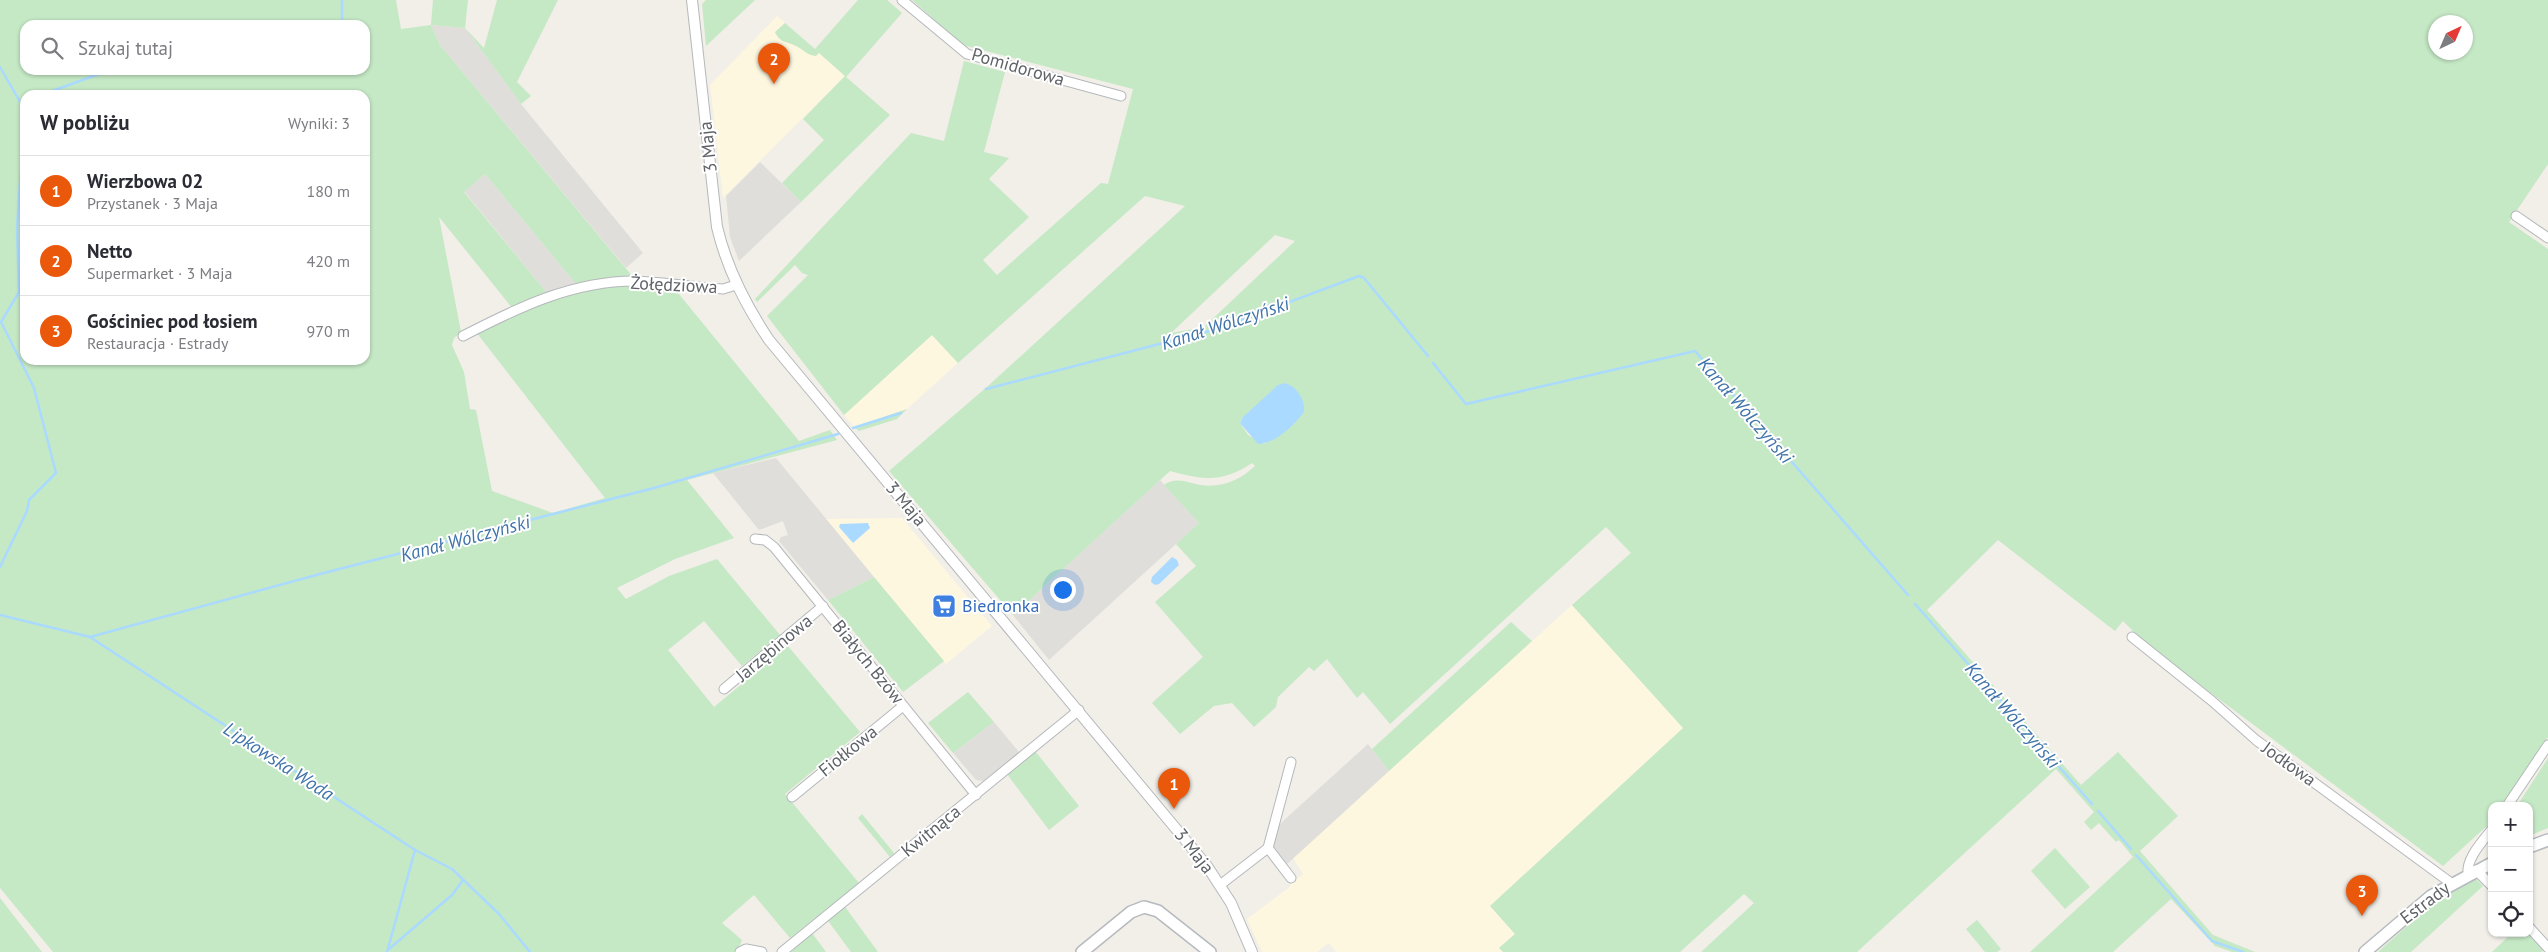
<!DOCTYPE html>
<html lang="pl">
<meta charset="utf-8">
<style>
:root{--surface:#fff;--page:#f7f7f7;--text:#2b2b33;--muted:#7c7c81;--line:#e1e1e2;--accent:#ea580c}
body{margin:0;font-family:"PT Sans",sans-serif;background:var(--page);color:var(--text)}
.controls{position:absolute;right:15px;bottom:15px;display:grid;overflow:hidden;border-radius:10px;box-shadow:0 1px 4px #0004}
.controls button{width:45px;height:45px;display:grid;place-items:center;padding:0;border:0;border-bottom:1px solid var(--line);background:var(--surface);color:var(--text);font:25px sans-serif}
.compass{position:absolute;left:2428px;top:15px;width:45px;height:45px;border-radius:50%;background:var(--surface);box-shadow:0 1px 4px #0004;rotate:44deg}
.you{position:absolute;left:1062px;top:589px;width:18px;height:18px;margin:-12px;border:4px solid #fff;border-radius:50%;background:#1a73e8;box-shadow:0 0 0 8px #1a73e833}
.badge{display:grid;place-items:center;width:32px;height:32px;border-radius:50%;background:var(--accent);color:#fff;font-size:16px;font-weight:700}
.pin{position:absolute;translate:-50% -41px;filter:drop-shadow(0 1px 2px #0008)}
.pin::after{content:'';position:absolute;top:26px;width:18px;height:15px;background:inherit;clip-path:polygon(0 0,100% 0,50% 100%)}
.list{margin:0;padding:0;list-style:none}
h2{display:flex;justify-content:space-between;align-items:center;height:65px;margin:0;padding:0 20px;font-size:21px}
h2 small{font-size:16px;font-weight:400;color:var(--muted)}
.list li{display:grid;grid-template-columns:32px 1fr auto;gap:15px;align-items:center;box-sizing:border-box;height:70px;padding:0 20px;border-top:1px solid var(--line)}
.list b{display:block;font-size:19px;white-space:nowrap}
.list p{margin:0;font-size:16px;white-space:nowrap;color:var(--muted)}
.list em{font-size:16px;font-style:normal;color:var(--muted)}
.icon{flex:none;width:28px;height:28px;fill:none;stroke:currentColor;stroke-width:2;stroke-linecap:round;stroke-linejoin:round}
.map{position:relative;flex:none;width:2548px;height:952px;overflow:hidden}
.search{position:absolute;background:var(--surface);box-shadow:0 1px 4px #0004;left:20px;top:20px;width:350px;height:55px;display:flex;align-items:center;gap:12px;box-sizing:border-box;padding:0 18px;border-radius:15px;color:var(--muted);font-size:19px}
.panel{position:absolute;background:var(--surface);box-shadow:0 1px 4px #0004;left:20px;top:90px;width:350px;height:275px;border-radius:15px}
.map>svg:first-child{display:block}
</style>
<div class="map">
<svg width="2548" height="952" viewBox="0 0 2548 952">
<rect width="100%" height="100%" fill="#f1efe8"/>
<g fill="#fef7e0">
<path d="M 777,16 L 845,76 L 723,198 L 710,85 Z"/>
<path d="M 932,335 L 958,363 L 907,409 L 854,427 L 844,415 Z"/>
<path d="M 902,518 L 992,626 L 946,664 L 826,519 Z"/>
<path d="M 1572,605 L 1684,728 L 1490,906 L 1515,934 L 1499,948 L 1503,952 L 1336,952 L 1329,943 L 1317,952 L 1262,952 L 1247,919 L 1291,886 L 1290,884 L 1303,874 L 1293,858 Z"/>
</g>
<g fill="#e0deda">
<path d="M 431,25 L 465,28 L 521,104 L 643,253 L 626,268 L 440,45 Z"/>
<path d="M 760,162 L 801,202 L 739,261 L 730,237 L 726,196 Z"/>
<path d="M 485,174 L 576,284 L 547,293 L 464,191 Z"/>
<path d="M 776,458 L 874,577 L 828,600 L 779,541 L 781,537 L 788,535 L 783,521 L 759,530 L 713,473 Z"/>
<path d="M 1160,480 L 1199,523 L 1049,660 L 1013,615 Z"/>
<path d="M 994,722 L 1019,752 L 983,781 L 976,780 L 953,753 Z"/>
<path d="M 1368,744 L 1389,771 L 1286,865 L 1272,844 L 1276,830 L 1282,822 Z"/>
</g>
<g fill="#c5e8c5" fill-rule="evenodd">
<path d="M 0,0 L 396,0 L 401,29 L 431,25 L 433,0 L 468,0 L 465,28 L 484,48 L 497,0 L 558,0 L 517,82 L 531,96 L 521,104 L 465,28 L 431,25 L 440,45 L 633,277 L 576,284 L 485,174 L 464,192 L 547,293 L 513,309 L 439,217 L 461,332 L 454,338 L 452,345 L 464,372 L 470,409 L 476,410 L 492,491 L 553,513 L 605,498 L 476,332 L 551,298 L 610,285 L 641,284 L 674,288 L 799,441 L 830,430 L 837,440 L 687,480 L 734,538 L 675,559 L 617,588 L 626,599 L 669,576 L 717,559 L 780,635 L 742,666 L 704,621 L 668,650 L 714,707 L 788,646 L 860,732 L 785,794 L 859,883 L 790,938 L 754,895 L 722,923 L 742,940 L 737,952 L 53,952 L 0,888 ZM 25,25 L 365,25 L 365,70 L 25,70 ZM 25,95 L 365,95 L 365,360 L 25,360 Z"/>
<path d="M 706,0 L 755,0 L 706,46 L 702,4 Z"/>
<path d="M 858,0 L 887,0 L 902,13 L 846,77 L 890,115 L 801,202 L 782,183 L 824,140 L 803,119 L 845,76 L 819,53 L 816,56 C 807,55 805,51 798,47 C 788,41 780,44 775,32 L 785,23 L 815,49 Z"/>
<path d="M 912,0 L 2548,0 L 2548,164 L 2509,222 L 2548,249 L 2548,737 L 2502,806 L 2492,806 L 2490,823 L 2443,866 L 2148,646 L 2123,621 L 2115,631 L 1998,540 L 1927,610 L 2081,785 L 2118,752 L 2178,816 L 2140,851 L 2213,935 L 2255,952 L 2232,952 L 2215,946 L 2171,899 L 2113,952 L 2030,952 L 2133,857 L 2119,840 L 2116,842 L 2099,823 L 2091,830 L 2084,822 L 2094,812 L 2056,769 L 1857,952 L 1701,952 L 1754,903 L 1744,894 L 1680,952 L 1503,952 L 1499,948 L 1515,934 L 1490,906 L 1683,728 L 1572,605 L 1631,553 L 1606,527 L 1390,724 L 1363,692 L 1357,698 L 1327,659 L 1314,671 L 1309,667 L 1278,697 L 1276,707 L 1254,727 L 1232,703 L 1214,706 L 1180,734 L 1152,703 L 1203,657 L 1155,602 L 1196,566 L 1176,544 L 1199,523 L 1164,485 C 1177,476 1187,483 1201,485 C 1223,488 1240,480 1255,466 L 1252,463 C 1222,483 1203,480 1170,471 L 1013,615 L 889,471 L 988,386 L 1185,206 L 1145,196 L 958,363 L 932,335 L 844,415 L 767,316 L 808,275 L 802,273 L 795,265 L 757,302 L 755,299 L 911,133 L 944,141 L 964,61 L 1005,72 L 984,152 L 1009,158 L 989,179 L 1029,217 L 983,260 L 997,275 L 1101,183 L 1108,184 L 1133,89 L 963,45 ZM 2436,22 L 2466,22 L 2466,52 L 2436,52 ZM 1275,235 L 1295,241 L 1204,327 L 1171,333 ZM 1243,417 L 1295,423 L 1264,444 L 1248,435 L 1240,423 Z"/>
<path d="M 907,409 L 897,419 L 859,431 L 854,427 Z"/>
<path d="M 874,577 L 944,661 L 903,692 L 828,600 Z"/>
<path d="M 1511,622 L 1532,641 L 1389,771 L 1372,749 Z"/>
<path d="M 968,692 L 994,722 L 953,753 L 928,723 Z"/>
<path d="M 1035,751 L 1079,806 L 1049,830 L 1007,774 Z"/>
<path d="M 2548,758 L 2548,828 L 2529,836 L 2529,806 L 2517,806 Z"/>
<path d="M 862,814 L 894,853 L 890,857 L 858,818 Z"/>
<path d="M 2055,848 L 2090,887 L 2065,909 L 2031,871 Z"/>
<path d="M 2475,878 L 2483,886 L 2411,952 L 2378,952 L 2425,910 Z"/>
<path d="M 0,898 L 42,952 L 0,952 Z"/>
<path d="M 843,904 L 878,952 L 851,952 L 826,918 Z"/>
<path d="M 1977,920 L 2001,949 L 1997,952 L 1985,952 L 1966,929 Z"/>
<path d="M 812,933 L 826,952 L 791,952 Z"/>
<path d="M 2512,933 L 2529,933 L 2544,950 L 2541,952 L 2492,952 Z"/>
</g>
<g fill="#aadaff">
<path d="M 1285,383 C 1297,387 1305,399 1304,412 C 1294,425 1275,444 1258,444 L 1240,423 L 1243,417 L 1278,385 Z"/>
<path d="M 868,523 L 870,528 L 853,543 L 839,527 L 840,524 Z"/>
<path d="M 1172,557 L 1177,560 L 1179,565 L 1159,584 L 1155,585 L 1151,582 L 1152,577 Z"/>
</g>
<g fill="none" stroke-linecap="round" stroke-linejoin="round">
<g stroke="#aadaff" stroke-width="2.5">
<path d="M 342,0 L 342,25"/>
<path d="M 253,25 L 255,25"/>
<path d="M 0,67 L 23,107"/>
<path d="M 41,95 L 110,70"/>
<path d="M 1433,363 L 1466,404 L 1695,351 L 1908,595"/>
<path d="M 986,389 L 1217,329 L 1359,276 L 1364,278 L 1428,356"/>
<path d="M 853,428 L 901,413"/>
<path d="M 0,567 L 27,511 L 29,500 L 56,473 L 34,388 L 1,322 L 19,292 L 17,228 L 25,106"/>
<path d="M 1915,604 L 2092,804"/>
<path d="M 0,615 L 90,637 L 415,850 L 452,869 L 499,914 L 530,952"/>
<path d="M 90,637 L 320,574 L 654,488 L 838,434"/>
<path d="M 2098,811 L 2131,849"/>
<path d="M 2136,855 L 2212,941 L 2243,952"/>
<path d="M 389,949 L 452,895 L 463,880"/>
<path d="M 387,952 L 415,850"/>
</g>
<g stroke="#b5b8bc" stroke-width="11">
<g id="minor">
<path d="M 902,0 L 967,54 L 1121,96"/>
<path d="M 2516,216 L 2548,238"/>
<path d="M 463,336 C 517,308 572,281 635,281 C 664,282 694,287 723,289 L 736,285"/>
<path d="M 755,539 L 765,540 L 774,547 L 976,795"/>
<path d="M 2132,637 L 2212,701 L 2256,740 L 2451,883"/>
<path d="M 724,689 L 823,606"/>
<path d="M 792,797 L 903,706"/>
<path d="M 2507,806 L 2548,745"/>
<path d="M 1268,848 L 1291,878"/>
<path d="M 2476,870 L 2492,886"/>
<path d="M 2468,874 C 2466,858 2483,841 2492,829"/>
<path d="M 1220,885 L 1268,848 L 1291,762"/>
<path d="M 2529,927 L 2548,948"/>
<path d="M 740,952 L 746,949 L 762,952"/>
<path d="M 782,952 L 1079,710"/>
</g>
</g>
<g stroke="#b5b8bc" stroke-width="12">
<path id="tertiary" d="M 692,0 L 717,227 C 727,269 745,304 769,340 L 1207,866 L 1231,903 L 1252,952"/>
</g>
<g stroke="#b6babf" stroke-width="14">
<g id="secondary">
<path d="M 2529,847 L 2548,840"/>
<path d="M 1082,952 L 1131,912 L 1144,907 L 1158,911 L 1210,952"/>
<path d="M 2365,952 L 2431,896 L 2492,863"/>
</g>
</g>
<use href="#minor" stroke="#fff" stroke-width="9"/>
<use href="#tertiary" stroke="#fff" stroke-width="10"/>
<use href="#secondary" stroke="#fff" stroke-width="11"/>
</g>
<defs>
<g id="supermarket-square" transform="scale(1.25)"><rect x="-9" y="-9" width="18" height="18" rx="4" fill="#3f7fe0" stroke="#fff"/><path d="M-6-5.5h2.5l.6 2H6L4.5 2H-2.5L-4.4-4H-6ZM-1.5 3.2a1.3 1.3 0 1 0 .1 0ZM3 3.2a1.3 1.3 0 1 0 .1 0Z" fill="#fff"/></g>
</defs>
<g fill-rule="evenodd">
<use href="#supermarket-square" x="944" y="606"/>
</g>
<g text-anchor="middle" stroke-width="4" stroke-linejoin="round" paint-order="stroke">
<g font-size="18" fill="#5f6368" stroke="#fff">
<text transform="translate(1018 67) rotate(16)" y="6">Pomidorowa</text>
<text transform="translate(708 147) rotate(-96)" y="6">3 Maja</text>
<text transform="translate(674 285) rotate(3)" y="6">Żołędziowa</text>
<text transform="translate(906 504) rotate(50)" y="6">3 Maja</text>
<text transform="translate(774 648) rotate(-40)" y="6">Jarzębinowa</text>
<text transform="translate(868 662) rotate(51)" y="6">Białych Bzów</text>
<text transform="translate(848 751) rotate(-39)" y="6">Fiołkowa</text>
<text transform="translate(2289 764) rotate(36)" y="6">Jodłowa</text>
<text transform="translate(931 831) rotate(-39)" y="6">Kwitnąca</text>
<text transform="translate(1194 851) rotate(52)" y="6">3 Maja</text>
<text transform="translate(2425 903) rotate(-37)" y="6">Estrady</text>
</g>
<g font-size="18" fill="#366cbe" stroke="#fff" text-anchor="start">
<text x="962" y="612">Biedronka</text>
</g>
<g font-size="19" font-style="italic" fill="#4174aa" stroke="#fff">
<text transform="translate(1225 323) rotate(-18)" y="7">Kanał Wólczyński</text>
<text transform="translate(1746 410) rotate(49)" y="7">Kanał Wólczyński</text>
<text transform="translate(465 538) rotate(-15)" y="7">Kanał Wólczyński</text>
<text transform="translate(2013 715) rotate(49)" y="7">Kanał Wólczyński</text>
<text transform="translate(279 761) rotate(33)" y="7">Lipkowska Woda</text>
</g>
</g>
</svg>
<div class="controls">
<button>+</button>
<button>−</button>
<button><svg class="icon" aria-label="locate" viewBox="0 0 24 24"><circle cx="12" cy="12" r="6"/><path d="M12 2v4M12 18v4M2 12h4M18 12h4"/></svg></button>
</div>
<svg class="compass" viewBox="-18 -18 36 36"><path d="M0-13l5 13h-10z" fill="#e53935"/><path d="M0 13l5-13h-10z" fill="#7c7c81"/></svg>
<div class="you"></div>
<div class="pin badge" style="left:1174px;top:809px">1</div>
<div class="pin badge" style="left:774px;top:84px">2</div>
<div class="pin badge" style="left:2362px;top:916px">3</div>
<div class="search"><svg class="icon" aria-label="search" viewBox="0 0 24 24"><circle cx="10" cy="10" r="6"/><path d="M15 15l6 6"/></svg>Szukaj tutaj</div>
<section class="panel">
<h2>W pobliżu<small>Wyniki: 3</small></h2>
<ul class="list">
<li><span class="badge">1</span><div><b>Wierzbowa 02</b><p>Przystanek · 3 Maja</p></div><em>180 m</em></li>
<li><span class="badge">2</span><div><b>Netto</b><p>Supermarket · 3 Maja</p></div><em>420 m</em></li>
<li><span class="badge">3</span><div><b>Gościniec pod łosiem</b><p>Restauracja · Estrady</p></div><em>970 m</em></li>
</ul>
</section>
</div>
